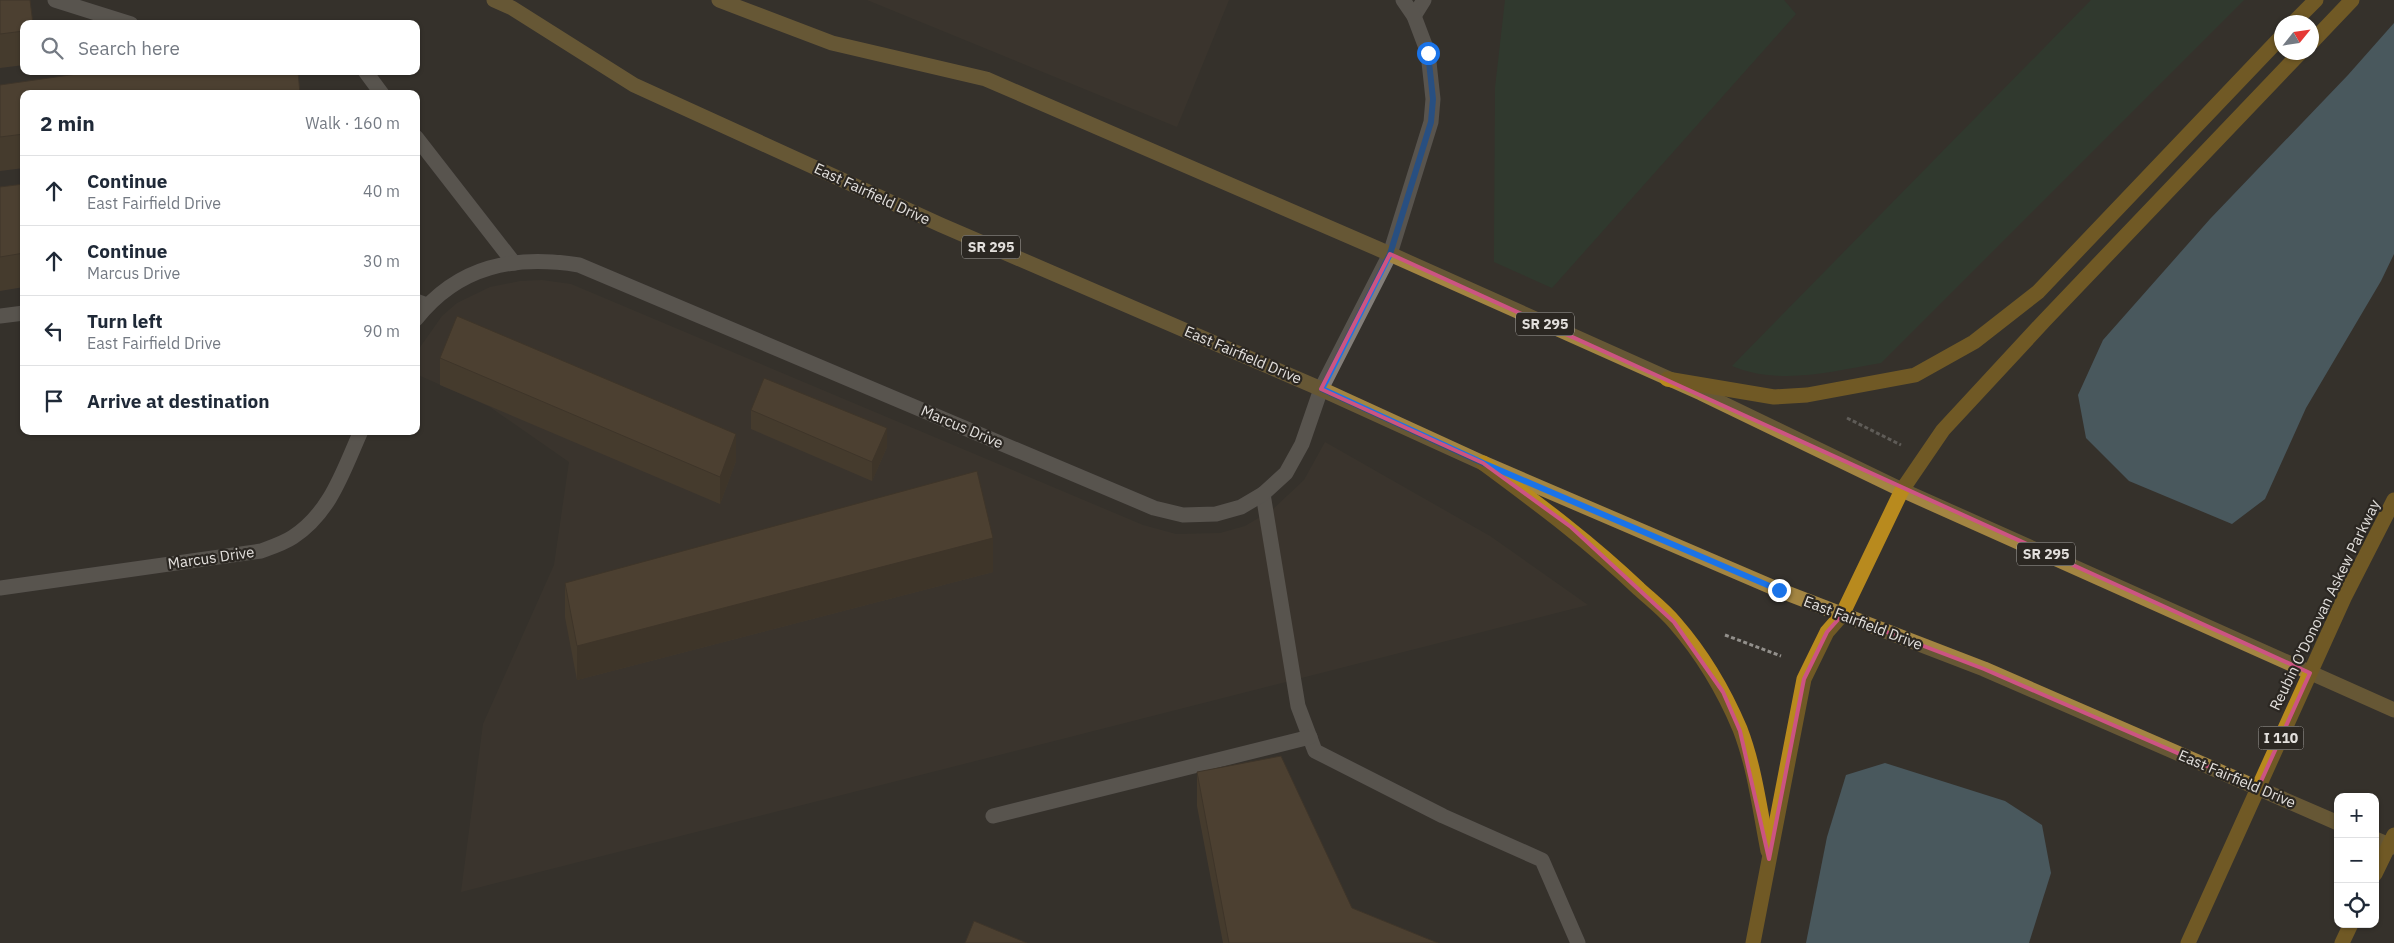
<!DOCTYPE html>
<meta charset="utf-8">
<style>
:root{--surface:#fff;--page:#f6f6f7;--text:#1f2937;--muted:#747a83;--line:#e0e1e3}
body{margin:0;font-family:"IBM Plex Sans",sans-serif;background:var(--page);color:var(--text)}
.controls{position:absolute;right:15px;bottom:15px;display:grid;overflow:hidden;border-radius:10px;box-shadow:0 1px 4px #0004}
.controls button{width:45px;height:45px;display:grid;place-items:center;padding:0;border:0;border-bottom:1px solid var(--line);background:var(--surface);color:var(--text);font:25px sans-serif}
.compass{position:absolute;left:2274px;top:15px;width:45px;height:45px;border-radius:50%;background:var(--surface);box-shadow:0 1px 4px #0004;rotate:60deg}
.stop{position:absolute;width:15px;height:15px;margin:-11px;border:4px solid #1a73e8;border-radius:50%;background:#fff}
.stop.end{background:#1a73e8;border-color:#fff;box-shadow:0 1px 5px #0008}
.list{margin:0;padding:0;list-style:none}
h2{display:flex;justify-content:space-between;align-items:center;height:65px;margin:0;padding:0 20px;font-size:21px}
h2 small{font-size:16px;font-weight:400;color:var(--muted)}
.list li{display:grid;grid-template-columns:32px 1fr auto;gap:15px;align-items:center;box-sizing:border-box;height:70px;padding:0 20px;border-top:1px solid var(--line)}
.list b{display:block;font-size:19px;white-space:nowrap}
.list p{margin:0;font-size:16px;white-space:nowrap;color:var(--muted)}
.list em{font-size:16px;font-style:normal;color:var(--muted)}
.icon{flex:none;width:28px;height:28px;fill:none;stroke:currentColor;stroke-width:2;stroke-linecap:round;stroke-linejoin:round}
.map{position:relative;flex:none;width:2394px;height:943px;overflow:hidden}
.search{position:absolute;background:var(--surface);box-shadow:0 1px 4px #0004;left:20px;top:20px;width:400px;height:55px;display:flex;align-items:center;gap:12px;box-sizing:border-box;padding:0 18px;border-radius:10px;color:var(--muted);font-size:19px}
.panel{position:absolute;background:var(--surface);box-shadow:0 1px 4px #0004;left:20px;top:90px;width:400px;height:345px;border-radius:10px}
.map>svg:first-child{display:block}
</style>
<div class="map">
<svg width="2394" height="943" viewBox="0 0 2394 943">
<rect width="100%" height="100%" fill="#35312c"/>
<g fill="#41392f">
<path d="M 867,0 L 1229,0 L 1177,127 Z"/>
<path d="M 542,280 L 571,284 L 1143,525 L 1176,534 L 1220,533 L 1245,526 L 1272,510 L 1304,480 L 1325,442 L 1490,536 L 1588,605 L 461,892 L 483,724 L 554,565 L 569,462 L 490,407 L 416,374 L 416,353 L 442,316 L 457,303 L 490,287 L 520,281 Z"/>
</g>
<g fill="#2a4431">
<path d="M 1505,0 L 1784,0 L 1796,14 L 1552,288 L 1494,262 L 1495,88 Z"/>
<path d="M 2091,0 L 2244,0 L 1881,363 C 1832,371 1780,386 1732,366 Z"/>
</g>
<g fill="#628799">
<path d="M 2394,23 L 2394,254 L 2381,281 L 2306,408 L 2265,499 L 2232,524 L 2129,481 L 2086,438 L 2078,395 L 2103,340 L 2210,219 L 2348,75 Z"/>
<path d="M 1885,763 L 2005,801 L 2042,825 L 2051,873 L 2029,943 L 1806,943 L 1827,837 L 1846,775 Z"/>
</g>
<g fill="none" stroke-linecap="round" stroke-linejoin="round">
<g stroke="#93908c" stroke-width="3" stroke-dasharray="4 2.5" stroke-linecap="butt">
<path d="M 1847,418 L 1901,445"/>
<path d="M 1725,635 L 1781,656"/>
</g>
<g stroke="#837e79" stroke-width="15">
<path d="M 55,0 L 131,24"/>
<path d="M 1414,16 L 1424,0"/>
<path d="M 365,71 L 382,94"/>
<path d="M 416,137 L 514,263"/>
<path d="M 416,301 L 427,305"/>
<path d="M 0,316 L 24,313"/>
<path d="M 1263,494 L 1298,706 L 1315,751 L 1443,816 L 1542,860 L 1578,943"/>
<path d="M 993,816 L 1310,737"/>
</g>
<g stroke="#837e79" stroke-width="15">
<path d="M 416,319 C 459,265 514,255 579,265 L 1154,508 L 1183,515 L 1216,514 L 1241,507 L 1263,494 L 1286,473 L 1302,444 L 1321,389 L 1390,254 L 1431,122 L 1433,99 L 1428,53 L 1414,16 L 1403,0"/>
<path d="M 0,588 L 261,551 C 272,547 284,543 293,537 C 331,512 343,471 361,431"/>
</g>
<g stroke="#a38542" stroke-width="15">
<path d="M 494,0 L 512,8 L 634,85 L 941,225 L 1321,389 L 1483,463 L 1779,590 L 1984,669 L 2338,823"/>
<path d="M 719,0 L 832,43 L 986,79 L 1390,254 L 1701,393 L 1902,490 L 2394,710"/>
<path d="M 2375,839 L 2394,847"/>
</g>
<g stroke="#b88a1e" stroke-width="15">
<path d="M 2294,22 L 2316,0"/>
<path d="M 2312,42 L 2352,0"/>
<path d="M 1667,379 L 1774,397 L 1807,395 L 1915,375 L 1974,342 L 2038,292 L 2282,36"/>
<path d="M 1483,463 C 1537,503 1590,542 1639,589 C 1651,600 1664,610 1675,623 C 1702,654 1724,691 1740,729 C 1755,768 1760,811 1768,851"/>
<path d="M 2375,874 L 2394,835"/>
<path d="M 1753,943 L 1804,679 L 1827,632 L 1842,615 L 1902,490 L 1943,430 L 2045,320 L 2301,52"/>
<path d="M 2188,943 L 2345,596 L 2394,500"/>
<path d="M 2342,943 L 2351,924"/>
</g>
</g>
<g fill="#5a4730">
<path d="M 0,0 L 24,24 L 24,65 L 0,68 Z"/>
<path d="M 0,85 L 24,94 L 24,168 L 0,171 Z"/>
<path d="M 24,184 L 24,287 L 0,291 L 0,187 Z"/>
<path d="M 440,358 L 736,461 L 720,504 L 440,385 Z"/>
<path d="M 751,410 L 887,447 L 872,481 L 751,429 Z"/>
<path d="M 993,572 L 577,680 L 565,617 L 565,583 Z"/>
<path d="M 1197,772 L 1352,908 L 1438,943 L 1223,943 L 1197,806 Z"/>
</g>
<g fill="#4a3a27">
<path d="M 887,428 L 887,447 L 872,481 L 872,462 Z"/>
<path d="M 736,434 L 736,461 L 720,504 L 720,477 Z"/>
<path d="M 993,538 L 993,572 L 577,680 L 577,646 Z"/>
</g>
<g fill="#695338" stroke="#4a3a27">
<path d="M 0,0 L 30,0 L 33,24 L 24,24 L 24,31 L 0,34 Z"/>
<path d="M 98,71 L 298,71 L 300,94 L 24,94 L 24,134 L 0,137 L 0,85 Z"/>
<path d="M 24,184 L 24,253 L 0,257 L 0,187 Z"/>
<path d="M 457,316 L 736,434 L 720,477 L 440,358 Z"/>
<path d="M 764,378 L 887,428 L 872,462 L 751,410 Z"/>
<path d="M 977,471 L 993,538 L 577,646 L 565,583 Z"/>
<path d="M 1281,756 L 1352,908 L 1438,943 L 1229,943 L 1197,772 Z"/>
<path d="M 974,921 L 1027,943 L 965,943 Z"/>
</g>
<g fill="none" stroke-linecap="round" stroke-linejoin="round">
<path stroke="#1a73e8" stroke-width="6" d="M 1428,53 L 1433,99 L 1431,122 L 1390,254 L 1322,389 L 1483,463 L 1779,590"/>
</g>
<path d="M0 0H2394V943H0ZM 1390,254 L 2310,673 L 2258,788 L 1984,669 L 1842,615 L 1827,632 L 1804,679 L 1769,859 L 1740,731 L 1723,692 L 1674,622 L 1571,527 L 1483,463 L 1321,389 Z" fill="#35312c" fill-opacity=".55" fill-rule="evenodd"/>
<path fill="none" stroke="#cc5482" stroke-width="4" stroke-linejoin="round" d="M 1390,254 L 2310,673 L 2258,788 L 1984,669 L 1842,615 L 1827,632 L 1804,679 L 1769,859 L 1740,731 L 1723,692 L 1674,622 L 1571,527 L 1483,463 L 1321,389 Z"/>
<g text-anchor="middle" stroke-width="4.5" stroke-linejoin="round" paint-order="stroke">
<g fill="#2b2722" stroke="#aba8a4" stroke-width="1">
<rect x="962" y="235.5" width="58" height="23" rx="4"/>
<rect x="1516" y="312.5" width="58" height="23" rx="4"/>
<rect x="2017" y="542.5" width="58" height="23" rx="4"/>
<rect x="2258.5" y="726.5" width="45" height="23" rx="4"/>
</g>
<g font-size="14" font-weight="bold" fill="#e2dfdc">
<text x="991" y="252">SR 295</text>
<text x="1545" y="329">SR 295</text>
<text x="2046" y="559">SR 295</text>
<text x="2281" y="743">I 110</text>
</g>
<g font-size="15" fill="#e2dfdc" stroke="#2b2722">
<text transform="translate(872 194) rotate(25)" y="5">East Fairfield Drive</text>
<text transform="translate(1243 355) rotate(23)" y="5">East Fairfield Drive</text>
<text transform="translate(962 427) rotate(23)" y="5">Marcus Drive</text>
<text transform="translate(211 558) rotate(-8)" y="5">Marcus Drive</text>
<text transform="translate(2325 605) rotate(-64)" y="5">Reubin O'Donovan Askew Parkway</text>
<text transform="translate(1863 623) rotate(21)" y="5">East Fairfield Drive</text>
<text transform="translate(2237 779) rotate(23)" y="5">East Fairfield Drive</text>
</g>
</g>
</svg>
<div class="controls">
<button>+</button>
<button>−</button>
<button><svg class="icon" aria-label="locate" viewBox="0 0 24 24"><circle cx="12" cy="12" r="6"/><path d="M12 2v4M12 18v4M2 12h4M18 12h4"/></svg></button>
</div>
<svg class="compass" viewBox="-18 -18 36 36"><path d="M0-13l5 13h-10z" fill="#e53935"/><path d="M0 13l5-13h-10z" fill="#747a83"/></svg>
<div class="stop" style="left:1428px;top:53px"></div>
<div class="stop end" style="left:1779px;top:590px"></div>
<div class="search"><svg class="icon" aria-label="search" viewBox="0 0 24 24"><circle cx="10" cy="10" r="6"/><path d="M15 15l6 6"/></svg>Search here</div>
<section class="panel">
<h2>2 min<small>Walk · 160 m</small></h2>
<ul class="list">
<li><svg class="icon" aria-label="ahead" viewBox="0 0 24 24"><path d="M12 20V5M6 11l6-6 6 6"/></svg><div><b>Continue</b><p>East Fairfield Drive</p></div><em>40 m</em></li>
<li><svg class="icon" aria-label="ahead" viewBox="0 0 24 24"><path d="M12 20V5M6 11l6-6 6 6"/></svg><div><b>Continue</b><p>Marcus Drive</p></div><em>30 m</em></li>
<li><svg class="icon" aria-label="left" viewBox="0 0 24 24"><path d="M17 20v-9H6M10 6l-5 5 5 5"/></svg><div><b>Turn left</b><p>East Fairfield Drive</p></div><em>90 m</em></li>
<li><svg class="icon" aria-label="arrive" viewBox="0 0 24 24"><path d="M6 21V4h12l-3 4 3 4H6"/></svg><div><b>Arrive at destination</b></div></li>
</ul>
</section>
</div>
